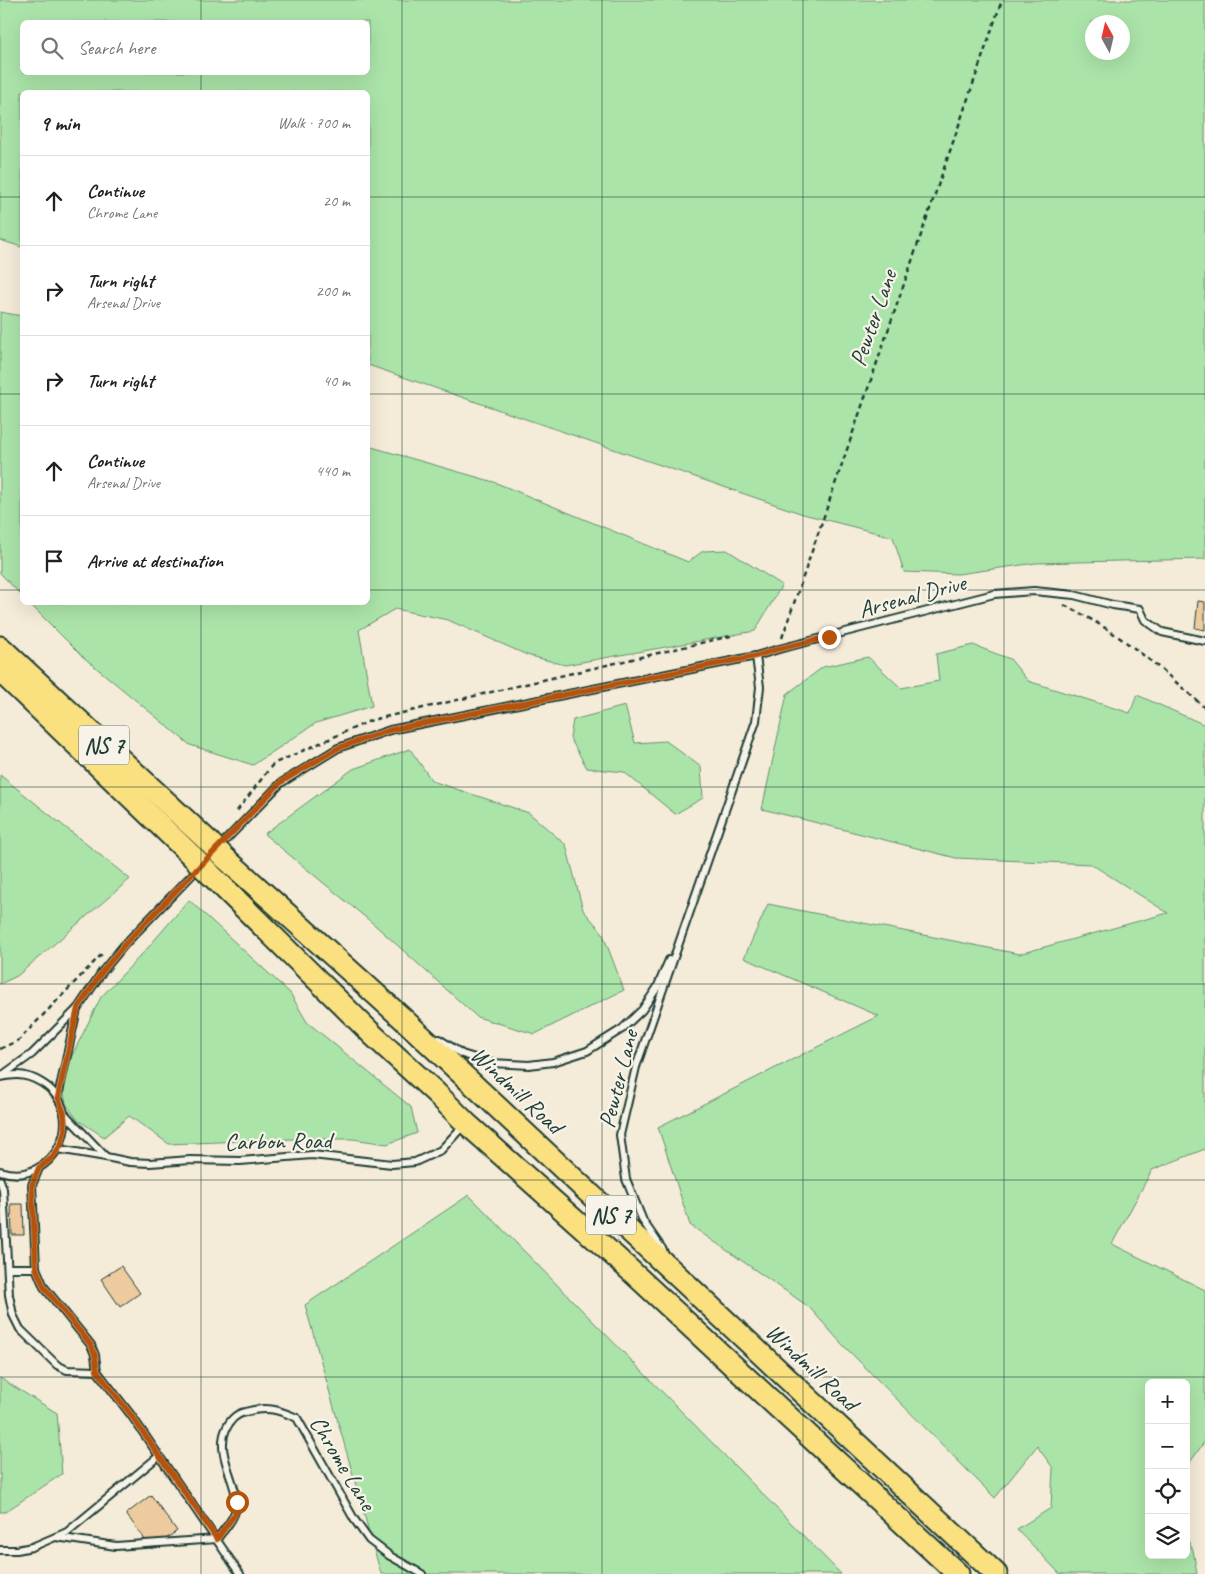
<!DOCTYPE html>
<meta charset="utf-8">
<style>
:root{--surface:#fff;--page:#f2f2f2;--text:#202124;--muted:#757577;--line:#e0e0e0}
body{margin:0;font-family:Caveat,sans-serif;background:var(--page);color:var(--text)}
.controls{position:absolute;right:15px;bottom:15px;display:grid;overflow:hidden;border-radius:8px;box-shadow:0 5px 20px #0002}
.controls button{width:45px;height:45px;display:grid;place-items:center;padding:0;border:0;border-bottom:1px solid var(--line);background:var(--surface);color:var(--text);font:25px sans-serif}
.compass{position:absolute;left:1085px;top:15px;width:45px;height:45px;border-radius:50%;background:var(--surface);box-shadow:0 5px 20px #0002;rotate:352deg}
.stop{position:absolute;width:15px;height:15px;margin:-11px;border:4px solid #b45309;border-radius:50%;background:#fff}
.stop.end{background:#b45309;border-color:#fff;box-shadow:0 1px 5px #0008}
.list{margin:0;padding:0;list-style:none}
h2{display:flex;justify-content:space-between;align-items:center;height:65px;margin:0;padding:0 20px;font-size:21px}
h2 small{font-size:16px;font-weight:400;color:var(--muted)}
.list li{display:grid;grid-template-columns:32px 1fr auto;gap:15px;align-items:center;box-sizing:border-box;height:90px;padding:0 20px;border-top:1px solid var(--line)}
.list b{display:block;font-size:19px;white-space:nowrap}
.list p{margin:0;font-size:16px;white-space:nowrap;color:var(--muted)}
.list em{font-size:16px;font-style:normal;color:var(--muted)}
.icon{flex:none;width:28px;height:28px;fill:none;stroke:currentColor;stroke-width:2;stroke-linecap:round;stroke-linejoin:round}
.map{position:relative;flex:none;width:1205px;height:1574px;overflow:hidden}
.search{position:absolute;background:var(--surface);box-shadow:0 5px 20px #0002;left:20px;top:20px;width:350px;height:55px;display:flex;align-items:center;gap:12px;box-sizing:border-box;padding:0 18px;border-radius:8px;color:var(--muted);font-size:19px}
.panel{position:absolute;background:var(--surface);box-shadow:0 5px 20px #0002;left:20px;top:90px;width:350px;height:515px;border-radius:8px}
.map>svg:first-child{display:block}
</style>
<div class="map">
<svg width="1205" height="1574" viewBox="0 0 1205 1574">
<rect width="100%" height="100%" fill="#f5ebd9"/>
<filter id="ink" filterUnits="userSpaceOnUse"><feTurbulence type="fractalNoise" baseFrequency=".02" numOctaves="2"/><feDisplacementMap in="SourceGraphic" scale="10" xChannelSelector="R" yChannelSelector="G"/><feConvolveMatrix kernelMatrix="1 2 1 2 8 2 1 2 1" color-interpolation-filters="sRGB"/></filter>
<g filter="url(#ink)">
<g fill="#abe4a9" stroke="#65906e" fill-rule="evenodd">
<path d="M 0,0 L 1205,0 L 1205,559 L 1036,563 L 958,574 L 904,572 L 893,537 L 803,514 L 368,365 L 368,92 L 22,92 L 22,247 L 0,240 ZM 22,22 L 368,22 L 368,72 L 22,72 ZM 1092,22 L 1122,22 L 1122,52 L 1092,52 Z"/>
<path d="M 0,312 L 22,316 L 22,596 L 0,573 Z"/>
<path d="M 368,446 L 494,482 L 688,562 L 703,551 L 727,550 L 782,585 L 755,631 L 565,665 L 527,655 L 448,620 L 395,609 L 359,630 L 372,706 L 316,723 L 253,765 L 190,745 L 82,656 L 29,603 L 368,602 Z"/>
<path d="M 973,645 L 1010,659 L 1028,681 L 1130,713 L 1137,695 L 1205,725 L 1205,1149 L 1152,1170 L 1112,1244 L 1205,1290 L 1205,1441 L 1186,1468 L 1186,1383 L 1149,1383 L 1149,1555 L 1186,1555 L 1186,1537 L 1193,1550 L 1197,1574 L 1060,1574 L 1017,1529 L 1051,1508 L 1053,1468 L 1037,1446 L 995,1498 L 841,1343 L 809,1307 L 690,1225 L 658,1127 L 879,1016 L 744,958 L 768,904 L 1019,954 L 1168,913 L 1091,864 L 956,858 L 762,809 L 787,694 L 823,667 L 868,657 L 901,688 L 939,681 L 936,654 Z"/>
<path d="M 625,706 L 635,743 L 666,741 L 701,767 L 703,798 L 675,814 L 624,772 L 587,768 L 570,738 L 573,720 Z"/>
<path d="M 410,749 L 432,781 L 529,813 L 566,845 L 583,910 L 602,932 L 624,990 L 535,1034 L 477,1017 L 376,926 L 264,834 L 353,769 Z"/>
<path d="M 0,775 L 130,879 L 17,976 L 0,984 Z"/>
<path d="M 189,900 L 290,993 L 307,1022 L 411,1107 L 417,1133 L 387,1144 L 353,1139 L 293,1139 L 169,1144 L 129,1116 L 104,1137 L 78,1120 L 66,1104 L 61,1078 L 101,997 L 145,951 Z"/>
<path d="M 469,1195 L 841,1574 L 381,1574 L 305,1305 Z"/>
<path d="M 0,1378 L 57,1413 L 62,1474 L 5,1512 L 0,1512 Z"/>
</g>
<g fill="#edcb9f" stroke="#1f3d34">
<path d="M 1198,601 L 1205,602 L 1205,630 L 1195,628 Z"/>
<path d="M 11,1204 L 23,1204 L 24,1235 L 12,1235 Z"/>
<path d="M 121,1266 L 140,1293 L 120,1307 L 101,1279 Z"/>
<path d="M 151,1495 L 177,1531 L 152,1549 L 126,1514 Z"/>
</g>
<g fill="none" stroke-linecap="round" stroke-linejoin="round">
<g stroke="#1f3d34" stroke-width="10">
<g id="service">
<path d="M 439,1039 L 462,1054 L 491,1063 L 529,1065 L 553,1062 L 587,1051 L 622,1029 L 642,1010 L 657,988 L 669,960"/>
<path d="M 0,1077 L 32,1054 L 78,1008 L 102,972 L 125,944 L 281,783 L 338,748 L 390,730 L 756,656 L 779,649 L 994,594 L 1034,591 L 1074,595 L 1113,605 L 1140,609 L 1145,620 L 1162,632 L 1205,641"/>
<path d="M 58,1097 L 77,1009"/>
<path d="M 64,1113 L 106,1157"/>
<path d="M 58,1149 L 106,1157 L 130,1162 L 150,1163 L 190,1160 L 240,1161 L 312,1155 L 392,1164 L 415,1162 L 441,1150 L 463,1126"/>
<path d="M 39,1168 L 32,1185 L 36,1268 L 44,1287 L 91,1345 L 95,1355 L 97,1371"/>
<path d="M 0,1171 C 54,1189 91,1113 42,1083 C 34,1078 26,1075 17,1075 C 12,1075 6,1076 1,1077"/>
<path d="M 0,1180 L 3,1189 L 9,1295 L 13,1315 L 20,1329 L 57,1365 L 67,1370 L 97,1371 L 131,1415 L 240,1574"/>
<path d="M 663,1250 L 643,1221 L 626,1179 L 620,1135 L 636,1067 L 756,721 L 760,687 L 756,656"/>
<path d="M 8,1268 L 36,1268"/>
<path d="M 56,1537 L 116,1546 L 217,1539 C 225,1528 236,1517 237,1503 C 237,1499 236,1495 235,1492 C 230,1471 217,1449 226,1429 C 230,1420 235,1414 245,1412 C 266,1406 277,1409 297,1418 L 354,1519 L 369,1540 L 390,1556 L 422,1574"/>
<path d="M 0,1550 L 17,1550 L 32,1547 L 67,1532 L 159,1456"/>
</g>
</g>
<g stroke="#1f3d34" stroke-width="25">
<g id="trunk">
<path d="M 0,647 L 209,842"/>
<path d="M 0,671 L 192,856"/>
<path d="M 225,858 L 401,1017 L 996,1574"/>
<path d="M 209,873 L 374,1036 L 436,1093 L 466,1123 L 619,1260 L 958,1574"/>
</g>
</g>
<g stroke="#1f3d34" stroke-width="2.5" stroke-dasharray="5 4" stroke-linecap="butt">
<path d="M 1064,605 C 1118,631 1161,668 1205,708"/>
<path d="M 782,638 L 1002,0"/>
<path d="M 237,811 L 273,764 L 372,720 L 735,635"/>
<path d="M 0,1049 L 19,1040 L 103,953"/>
</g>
<use href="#service" stroke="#f7f3e8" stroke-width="6"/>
<use href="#trunk" stroke="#fbe080" stroke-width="21"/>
<g stroke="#1f3d34" stroke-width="25" stroke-linecap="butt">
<g id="trunk-bridge">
<path d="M 209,842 L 225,858"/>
<path d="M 192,856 L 209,873"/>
</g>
</g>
<use href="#trunk-bridge" stroke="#fbe080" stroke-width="21"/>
</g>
</g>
<g fill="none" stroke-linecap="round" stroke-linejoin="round" filter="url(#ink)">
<path stroke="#b45309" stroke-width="6" d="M 237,1502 L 235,1514 L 217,1539 L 131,1415 L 97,1371 L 95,1355 L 91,1345 L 44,1287 L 36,1268 L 32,1185 L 39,1168 L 52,1158 L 61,1145 L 65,1129 L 64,1113 L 58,1097 L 78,1008 L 102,972 L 125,944 L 281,782 L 338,748 L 390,730 L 756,656 L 778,649 L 829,637"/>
</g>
<path fill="none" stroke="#1f3d34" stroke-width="1" stroke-opacity="0.55" d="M 201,0 L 201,22M 402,0 L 402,1574M 602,0 L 602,1574M 803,0 L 803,1574M 1004,0 L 1004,1574M 201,72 L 201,92M 0,197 L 22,197M 368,197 L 1205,197M 0,394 L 22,394M 368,394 L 1205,394M 0,590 L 22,590M 368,590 L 1205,590M 201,602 L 201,1574M 0,787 L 1205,787M 0,984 L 1205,984M 0,1180 L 1205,1180M 0,1377 L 1205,1377"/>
<g text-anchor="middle" stroke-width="4.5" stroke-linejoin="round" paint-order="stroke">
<g fill="#f7f3e8" stroke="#60746a" stroke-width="1">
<rect x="79" y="725.5" width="50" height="39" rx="4"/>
<rect x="586" y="1195.5" width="50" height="39" rx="4"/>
</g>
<g font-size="22" font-weight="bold" fill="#1f3d34">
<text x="104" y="753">NS 7</text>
<text x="611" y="1223">NS 7</text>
</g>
<g font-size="24" fill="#1f3d34" stroke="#f7f3e8">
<text transform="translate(873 318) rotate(-71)" y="8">Pewter Lane</text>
<text transform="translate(912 596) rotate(-15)" y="8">Arsenal Drive</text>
<text transform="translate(618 1079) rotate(-76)" y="8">Pewter Lane</text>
<text transform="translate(517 1090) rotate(43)" y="8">Windmill Road</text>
<text transform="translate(278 1141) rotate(-1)" y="8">Carbon Road</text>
<text transform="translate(812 1367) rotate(43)" y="8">Windmill Road</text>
<text transform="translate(343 1463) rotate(59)" y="8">Chrome Lane</text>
</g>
</g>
</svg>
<div class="controls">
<button>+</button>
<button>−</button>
<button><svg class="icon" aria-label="locate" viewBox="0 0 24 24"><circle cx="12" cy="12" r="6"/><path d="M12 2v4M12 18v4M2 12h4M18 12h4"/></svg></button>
<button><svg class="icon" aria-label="layers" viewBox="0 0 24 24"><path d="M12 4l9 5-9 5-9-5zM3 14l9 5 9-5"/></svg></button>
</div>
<svg class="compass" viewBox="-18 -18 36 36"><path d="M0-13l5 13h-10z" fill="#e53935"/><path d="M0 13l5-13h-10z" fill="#757577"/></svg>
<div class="stop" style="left:237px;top:1502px"></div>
<div class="stop end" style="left:829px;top:637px"></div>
<div class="search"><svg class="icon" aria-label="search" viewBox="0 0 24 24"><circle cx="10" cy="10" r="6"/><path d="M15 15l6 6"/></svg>Search here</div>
<section class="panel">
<h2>9 min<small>Walk · 700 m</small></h2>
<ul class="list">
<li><svg class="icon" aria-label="ahead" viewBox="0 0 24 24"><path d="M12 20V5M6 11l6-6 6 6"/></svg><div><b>Continue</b><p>Chrome Lane</p></div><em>20 m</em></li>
<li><svg class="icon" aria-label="right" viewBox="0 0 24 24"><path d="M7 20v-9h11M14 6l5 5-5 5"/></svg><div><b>Turn right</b><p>Arsenal Drive</p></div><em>200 m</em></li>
<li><svg class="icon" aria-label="right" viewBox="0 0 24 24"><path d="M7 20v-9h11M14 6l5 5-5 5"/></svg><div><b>Turn right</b></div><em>40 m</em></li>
<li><svg class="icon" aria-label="ahead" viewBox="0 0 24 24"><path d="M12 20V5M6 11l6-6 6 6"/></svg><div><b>Continue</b><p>Arsenal Drive</p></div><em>440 m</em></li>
<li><svg class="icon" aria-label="arrive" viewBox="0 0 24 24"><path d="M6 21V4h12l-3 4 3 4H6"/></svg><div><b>Arrive at destination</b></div></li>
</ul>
</section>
</div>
